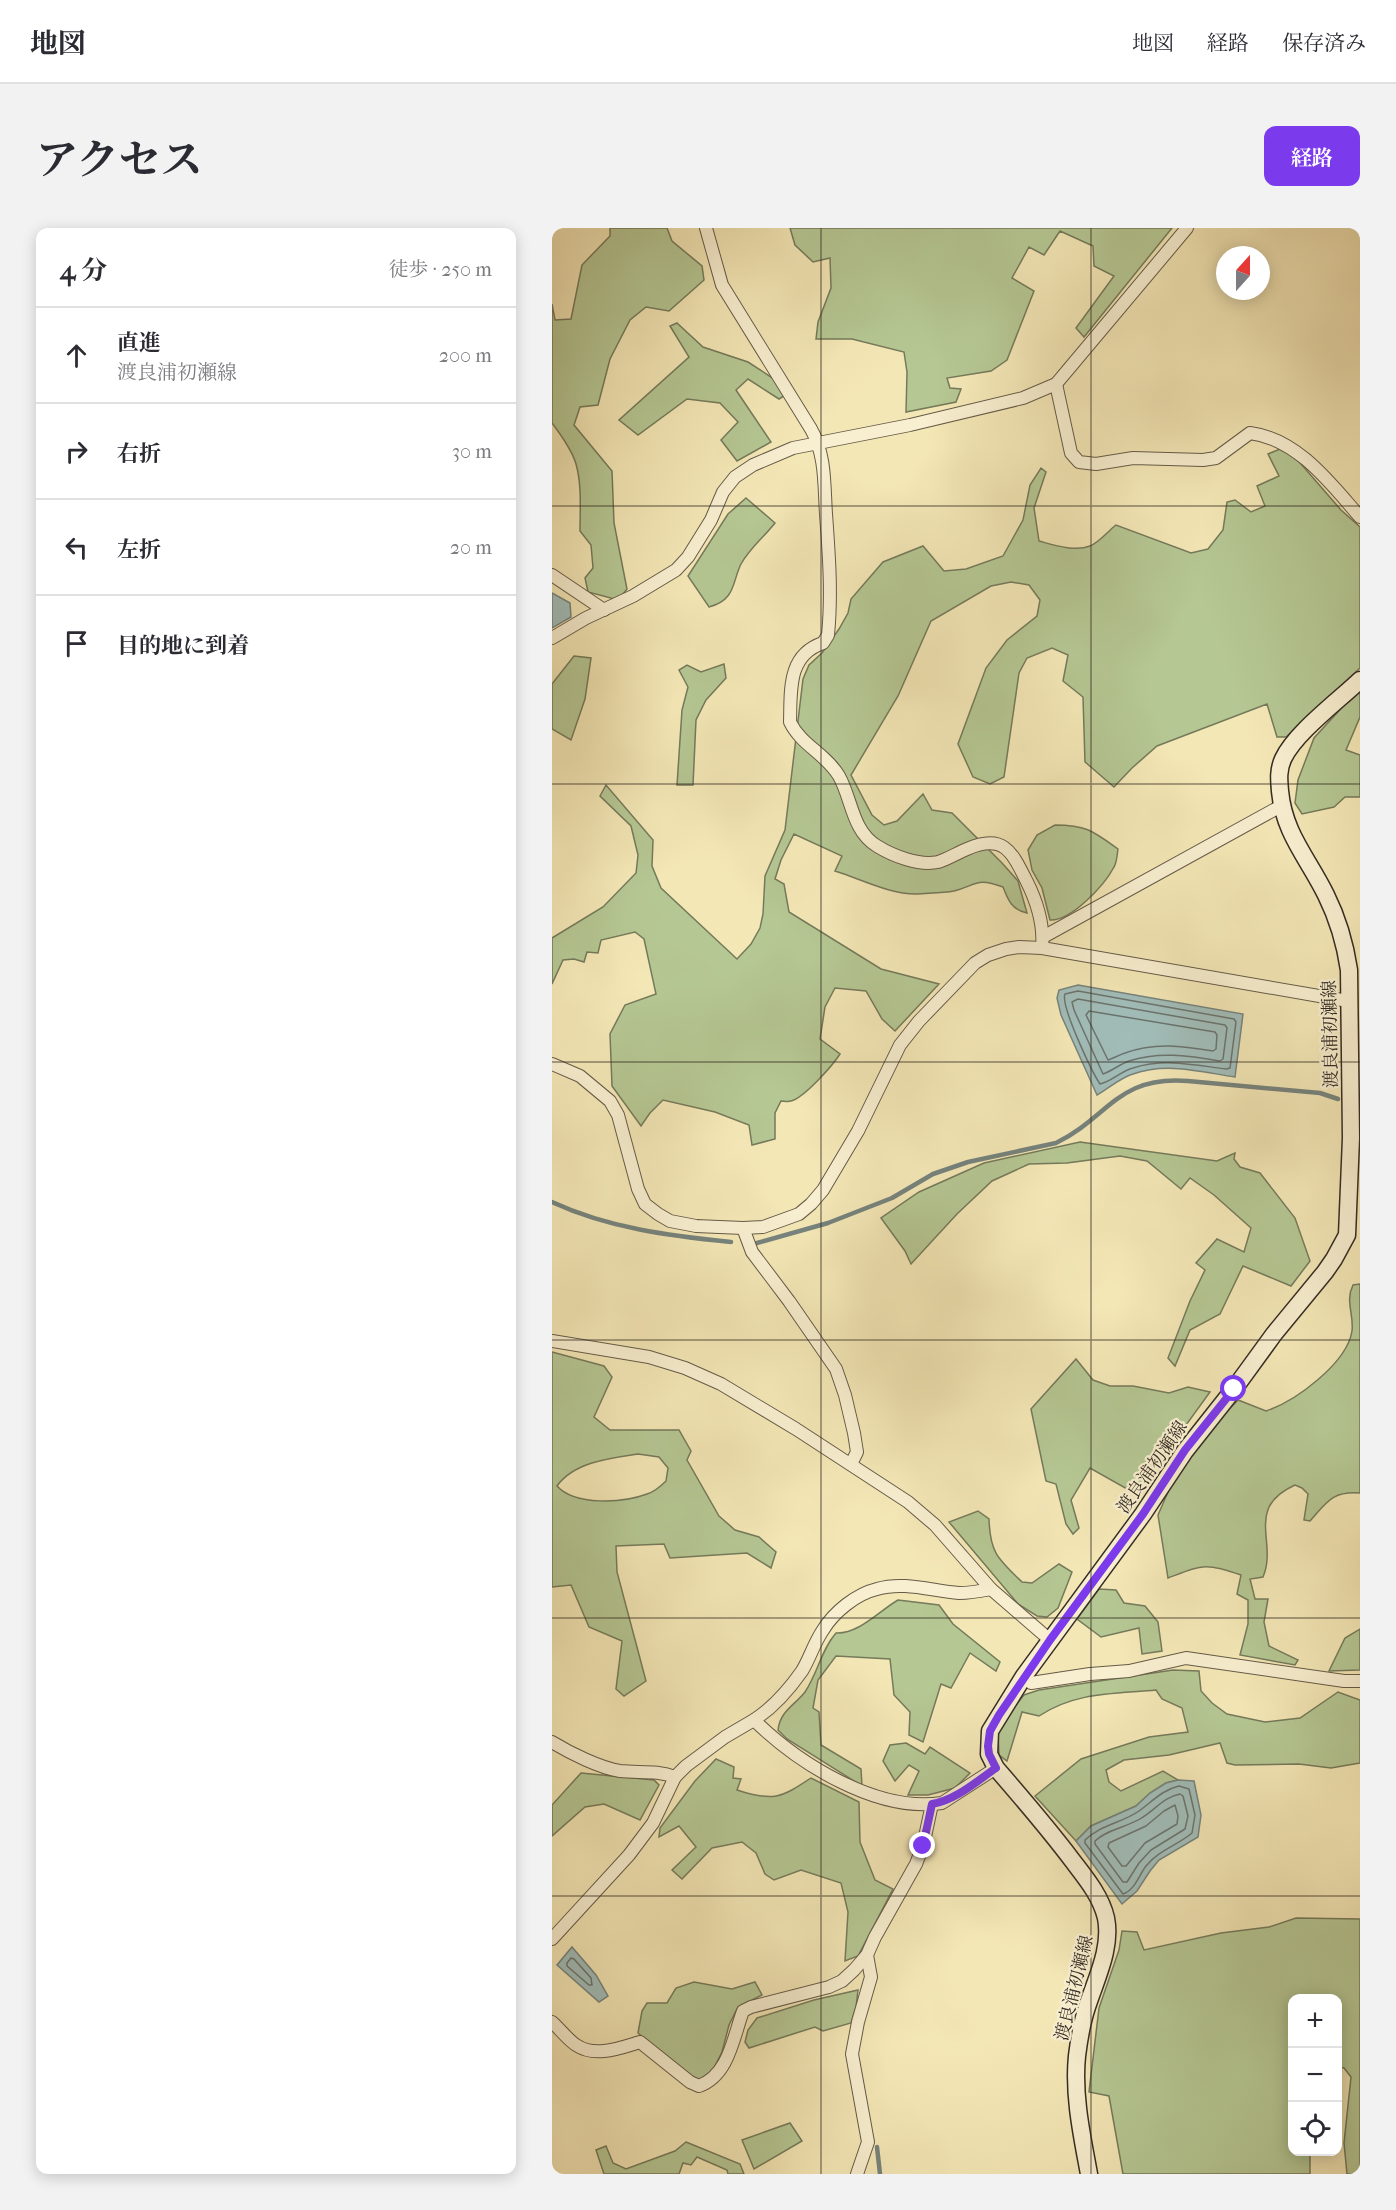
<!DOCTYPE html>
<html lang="ja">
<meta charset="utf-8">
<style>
:root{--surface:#fff;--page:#f2f2f3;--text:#2b2b33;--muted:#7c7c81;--line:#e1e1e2;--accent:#7c3aed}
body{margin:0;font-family:"IM FELL French Canon","Noto Serif JP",serif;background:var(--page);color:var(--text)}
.controls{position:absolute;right:18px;bottom:18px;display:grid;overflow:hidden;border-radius:12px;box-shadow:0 3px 15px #0003}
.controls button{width:54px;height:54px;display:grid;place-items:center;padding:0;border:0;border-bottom:2px solid var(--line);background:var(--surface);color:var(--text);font:30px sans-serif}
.compass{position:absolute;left:664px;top:18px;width:54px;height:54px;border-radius:50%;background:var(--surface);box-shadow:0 3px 15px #0003;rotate:21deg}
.stop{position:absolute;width:18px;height:18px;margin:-14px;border:4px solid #7c3aed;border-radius:50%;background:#fff}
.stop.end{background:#7c3aed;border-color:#fff;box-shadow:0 2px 6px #0008}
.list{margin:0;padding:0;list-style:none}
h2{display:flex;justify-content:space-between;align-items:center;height:78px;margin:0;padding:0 24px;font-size:26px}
h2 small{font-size:20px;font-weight:400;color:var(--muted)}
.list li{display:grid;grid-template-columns:39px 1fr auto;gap:18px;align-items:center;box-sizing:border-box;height:96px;padding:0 24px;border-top:2px solid var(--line)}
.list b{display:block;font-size:22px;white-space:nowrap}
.list p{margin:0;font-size:20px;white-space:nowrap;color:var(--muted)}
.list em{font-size:20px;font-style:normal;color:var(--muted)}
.icon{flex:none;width:33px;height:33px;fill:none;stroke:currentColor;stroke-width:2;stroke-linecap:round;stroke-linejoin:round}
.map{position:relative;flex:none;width:808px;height:1946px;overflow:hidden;border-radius:12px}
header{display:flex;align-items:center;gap:36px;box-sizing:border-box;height:84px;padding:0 30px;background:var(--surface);border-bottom:2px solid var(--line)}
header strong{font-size:28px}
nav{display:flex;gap:33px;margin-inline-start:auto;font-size:21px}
.intro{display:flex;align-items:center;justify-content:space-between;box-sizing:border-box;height:144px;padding:0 36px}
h1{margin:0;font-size:42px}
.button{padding:15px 27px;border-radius:12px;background:var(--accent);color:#fff;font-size:21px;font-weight:700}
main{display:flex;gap:36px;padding:0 36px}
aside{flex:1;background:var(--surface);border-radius:12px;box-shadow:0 3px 15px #0003}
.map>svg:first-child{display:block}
</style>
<header>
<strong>地図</strong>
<nav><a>地図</a><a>経路</a><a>保存済み</a></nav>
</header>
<div class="intro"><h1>アクセス</h1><a class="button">経路</a></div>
<main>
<aside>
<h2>4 分<small>徒歩 · 250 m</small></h2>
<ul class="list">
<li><svg class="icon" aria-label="ahead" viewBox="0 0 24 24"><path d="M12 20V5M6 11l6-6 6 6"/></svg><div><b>直進</b><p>渡良浦初瀬線</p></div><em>200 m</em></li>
<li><svg class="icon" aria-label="right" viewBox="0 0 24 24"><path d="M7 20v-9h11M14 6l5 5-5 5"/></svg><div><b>右折</b></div><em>30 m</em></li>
<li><svg class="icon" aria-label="left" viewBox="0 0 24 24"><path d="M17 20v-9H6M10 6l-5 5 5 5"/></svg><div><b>左折</b></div><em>20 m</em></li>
<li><svg class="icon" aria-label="arrive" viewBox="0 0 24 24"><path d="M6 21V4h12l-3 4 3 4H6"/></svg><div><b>目的地に到着</b></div></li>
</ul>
</aside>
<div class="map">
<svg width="808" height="1946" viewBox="0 0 808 1946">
<rect width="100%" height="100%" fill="#f4e7b6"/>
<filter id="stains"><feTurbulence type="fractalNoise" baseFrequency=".00333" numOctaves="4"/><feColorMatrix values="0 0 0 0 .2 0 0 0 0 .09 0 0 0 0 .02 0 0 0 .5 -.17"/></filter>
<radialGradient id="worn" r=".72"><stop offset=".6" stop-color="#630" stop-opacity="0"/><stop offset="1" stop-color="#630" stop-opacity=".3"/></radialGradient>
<g fill="#b5c793" stroke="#757a5b" stroke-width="1.5" fill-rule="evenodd">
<path d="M 58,0 L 115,0 L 120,13 L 150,38 L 152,52 L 117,83 L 94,79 L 78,92 L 58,131 L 46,177 L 28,179 L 22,197 L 60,243 L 62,295 L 75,361 L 66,372 L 36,364 L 33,350 L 41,340 L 39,317 L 28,303 C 28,282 30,257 24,236 C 20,222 9,207 0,195 L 0,76 L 3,92 L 19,91 L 30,37 L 58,8 Z"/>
<path d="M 238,0 L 620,0 L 532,109 L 524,100 L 562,48 L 542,38 L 541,18 L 508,3 L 492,27 L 477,19 L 460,50 L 482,63 L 455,132 L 439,143 L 395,150 L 398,160 L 409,161 L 404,174 L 354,184 L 355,144 L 352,124 L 300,111 L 264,111 L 266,94 L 279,60 L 278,30 L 261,34 L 243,17 Z"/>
<path d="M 125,95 L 151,119 L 196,134 L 222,151 L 232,168 L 227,171 L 196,151 L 184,162 L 219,214 L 185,233 L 169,212 L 186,194 L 168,175 L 135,171 L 86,207 L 67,192 L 137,129 L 118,98 Z"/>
<path d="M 728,221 L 743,229 L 789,282 L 808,299 L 808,440 L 734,509 L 725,509 L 715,476 L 605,518 L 580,540 L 562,559 L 533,534 L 531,469 L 511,453 L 516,427 L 500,420 L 475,430 L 467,445 L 452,549 L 438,556 L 421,549 L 406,516 L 434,440 L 455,412 L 485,388 L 488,372 L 477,357 L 459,354 L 439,358 L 379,393 L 346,468 L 299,547 L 320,587 L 332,597 L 345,593 L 371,566 L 380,582 L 400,585 L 450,635 L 466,653 L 475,685 C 460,682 456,672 451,659 C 424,649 425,657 402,663 C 390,665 376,665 364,666 C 337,666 309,651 283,643 L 290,628 L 242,606 L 229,632 L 223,651 L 232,656 L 237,684 L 329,741 L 387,756 L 343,803 L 330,791 L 314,763 L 283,760 L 273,779 L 268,811 L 288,826 C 281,837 252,870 239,873 C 236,874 232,873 229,873 L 223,885 L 223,911 L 200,917 L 197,897 L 163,884 L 111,872 L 98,885 L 89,898 L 60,858 L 58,806 L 73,777 L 104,766 L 92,711 L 83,704 L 49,712 L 46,725 L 35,724 L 32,734 L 22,731 L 11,732 L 0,756 L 0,710 L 51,679 L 84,645 L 86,627 L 79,598 L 48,568 L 54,557 L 101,612 L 100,638 L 109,660 L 185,731 L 199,716 L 208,700 L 211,686 L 213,648 L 233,602 L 251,451 L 257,437 L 270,425 L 287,401 L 296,385 L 299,371 L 331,334 L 371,318 L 392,343 L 414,341 L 451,328 L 471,292 L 478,257 L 489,240 L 494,244 L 482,280 L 487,313 C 502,317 523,324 538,318 C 548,314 556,303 564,297 L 639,325 L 656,321 L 671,302 L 675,274 L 683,272 L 699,284 L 713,278 L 705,258 L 727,248 L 716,226 Z"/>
<path d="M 194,270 L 223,295 C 213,308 197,321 189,336 C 180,354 184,372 157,379 L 136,348 L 176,286 Z"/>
<path d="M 22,428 L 39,430 L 33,471 L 19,512 L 0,501 L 0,456 Z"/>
<path d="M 172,436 L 174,450 L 154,472 L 144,492 L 141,557 L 125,557 L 130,482 L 136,459 L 127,442 L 135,437 L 149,444 Z"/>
<path d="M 808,460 L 808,489 L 794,522 L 808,527 L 808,569 L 793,569 L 782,579 L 750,586 L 743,575 L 746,552 L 762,510 Z"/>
<path d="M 503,597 C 534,597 541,603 566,621 C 565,627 565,634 562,639 C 552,658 519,693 498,692 L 490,660 L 480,642 L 476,622 L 485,607 Z"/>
<path d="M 528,914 L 665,933 L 683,925 L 682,931 L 688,939 L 708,945 L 743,990 L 758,1033 L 739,1058 L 691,1038 L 668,1086 L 638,1102 L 623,1138 L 616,1130 L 638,1073 L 653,1042 L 644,1035 L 665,1011 L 692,1024 L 699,1000 L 662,967 L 638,950 L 629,961 L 595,933 L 568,928 L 515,935 L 477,936 L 440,953 L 405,986 L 359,1036 L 353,1023 L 329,990 L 367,964 L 432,935 Z"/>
<path d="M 808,1056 L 808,1265 C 780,1263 775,1274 758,1293 L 752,1292 L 756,1266 L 750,1260 L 743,1257 C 692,1280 726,1314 711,1349 L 698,1351 L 703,1371 L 716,1371 L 712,1394 L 717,1418 L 746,1432 L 743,1437 L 688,1427 L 696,1396 L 696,1372 L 685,1366 L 689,1347 C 653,1334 650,1337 616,1350 L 606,1287 L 623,1248 L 658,1201 L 686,1172 L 714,1183 C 744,1173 795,1135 800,1103 C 802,1086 793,1073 801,1057 Z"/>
<path d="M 0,1124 L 52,1138 L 60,1149 L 42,1189 L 58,1202 L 127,1202 L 139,1223 L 135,1232 L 167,1288 L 183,1302 L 207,1309 L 224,1324 L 219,1340 L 195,1325 L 118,1330 L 112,1316 L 64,1318 L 65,1344 L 94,1453 L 72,1468 L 64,1461 L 70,1413 L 37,1399 L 19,1357 L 0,1359 ZM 86,1226 L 107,1229 L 116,1240 L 114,1253 C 109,1258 102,1264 95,1266 C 71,1275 23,1278 5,1258 C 22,1234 59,1230 86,1226 Z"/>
<path d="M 524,1131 L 541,1152 L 558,1158 L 581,1158 L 617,1165 L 636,1159 L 658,1164 L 584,1266 L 538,1240 L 519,1272 L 527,1300 L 521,1306 L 514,1296 L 504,1256 L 494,1253 L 479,1181 Z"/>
<path d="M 426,1283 L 437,1291 C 438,1325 446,1331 470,1354 L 480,1355 L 507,1336 L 520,1344 L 506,1380 L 495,1389 L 485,1388 L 466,1376 L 397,1294 Z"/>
<path d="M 547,1361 L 564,1362 L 572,1375 L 593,1378 L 606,1394 L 610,1423 L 590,1426 L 587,1400 L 549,1409 L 525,1391 Z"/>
<path d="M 346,1372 L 387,1377 L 401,1396 L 448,1434 L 444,1443 L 418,1425 L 399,1460 L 389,1456 L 371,1514 L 357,1507 L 358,1484 L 342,1467 L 338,1431 L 284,1428 L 266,1452 L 261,1480 L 267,1484 L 269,1517 L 309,1541 L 310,1558 L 235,1511 L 226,1502 C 228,1483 243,1477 253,1464 C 266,1445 269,1422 284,1405 C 307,1406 327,1383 346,1372 Z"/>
<path d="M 808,1401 L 808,1442 L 777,1443 L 793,1410 Z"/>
<path d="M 621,1442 L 647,1443 L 649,1463 L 660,1475 L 675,1486 L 713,1494 L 748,1490 L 786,1464 L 808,1472 L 808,1535 L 779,1540 L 747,1536 L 683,1537 L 675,1535 L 668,1515 L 617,1527 L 572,1532 L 554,1542 L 557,1554 L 569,1563 L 611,1543 L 626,1552 L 614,1555 L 598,1565 L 584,1578 L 539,1598 L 524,1613 L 483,1568 L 529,1531 L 597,1509 L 636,1504 L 630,1480 L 610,1471 L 604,1462 C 561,1466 523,1464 487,1488 L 470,1484 L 455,1533 L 447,1527 L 446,1504 L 454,1489 L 472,1467 L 487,1462 Z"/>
<path d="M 354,1515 L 373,1526 L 378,1519 L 418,1545 L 403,1560 L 376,1567 L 356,1567 L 367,1543 L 357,1537 L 343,1553 L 331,1533 L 338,1517 Z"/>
<path d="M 164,1531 L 182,1539 L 181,1550 L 189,1551 L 185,1562 C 221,1574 229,1570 259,1550 L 307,1574 L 308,1614 L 323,1652 L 341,1661 L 306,1728 L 293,1733 L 296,1684 L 289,1655 L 249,1642 L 222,1652 L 213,1646 L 204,1625 L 190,1614 L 160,1620 L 130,1651 L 120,1642 L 144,1619 L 127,1598 L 107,1609 L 108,1600 L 143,1553 Z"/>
<path d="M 29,1545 L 102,1552 L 107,1557 L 88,1592 L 52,1576 L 33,1579 L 0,1608 L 0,1577 Z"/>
<path d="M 744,1690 L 808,1691 L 808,1946 L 795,1946 L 792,1915 L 799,1849 L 792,1840 L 786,1839 L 786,1770 L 740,1770 L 740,1924 L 758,1924 L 758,1946 L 571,1946 L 557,1868 L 537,1864 L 547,1780 L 567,1722 L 570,1703 L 585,1704 L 592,1722 L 669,1705 L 717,1699 Z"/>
<path d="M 142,1754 L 180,1761 L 203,1754 L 210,1767 L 186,1779 L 177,1797 L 170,1824 L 160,1844 L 148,1853 L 135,1846 L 86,1805 L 90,1783 L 95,1775 L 115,1775 L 124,1760 Z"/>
<path d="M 306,1762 L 304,1779 L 299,1795 L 271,1803 L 263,1799 L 197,1820 L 193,1814 L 196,1802 L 205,1790 L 262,1772 Z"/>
<path d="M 238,1895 L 250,1913 L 202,1941 L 190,1912 Z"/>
<path d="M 134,1914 L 188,1936 L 192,1946 L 176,1946 L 175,1942 L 145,1929 L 139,1937 L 131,1935 L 127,1946 L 52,1946 L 44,1922 L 54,1918 L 61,1935 L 74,1941 L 123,1923 Z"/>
</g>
<g fill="#a1bdb9" stroke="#76837d" stroke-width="1.5">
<path d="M 0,365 L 18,375 L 19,389 L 0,400 Z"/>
<path d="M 526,757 L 691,786 L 683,849 C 649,844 615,834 581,846 C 568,850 557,860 545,867 L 509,787 L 505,770 L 507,762 Z"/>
<path d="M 626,1552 L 642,1553 L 649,1587 L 646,1609 L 607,1632 L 598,1643 L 585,1663 L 570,1676 L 524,1613 L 539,1598 L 584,1578 L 598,1565 L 614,1555 Z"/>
<path d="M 20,1719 L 44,1747 L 56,1768 L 47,1774 L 5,1737 Z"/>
</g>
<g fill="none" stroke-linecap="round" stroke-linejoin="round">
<g stroke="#6b746e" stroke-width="1.5">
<path d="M 526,763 L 682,791 L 684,794 L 678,840 L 674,841 C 642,837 613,830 581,840 C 569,843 559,854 548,856 C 540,844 508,777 513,766 Z"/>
<path d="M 526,771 L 673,797 L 675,800 L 671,831 L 668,833 C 637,828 608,823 577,833 C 568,836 560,843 551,846 L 522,782 L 520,774 Z"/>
<path d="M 537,783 L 663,804 L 665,807 L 664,821 L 661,823 C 631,818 603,814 573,825 C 567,827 562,830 556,832 L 534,787 Z"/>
<path d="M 627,1558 L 637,1561 L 643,1587 L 640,1605 C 626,1617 607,1622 594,1638 C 587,1647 583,1662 571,1666 L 533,1615 L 533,1612 C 548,1597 570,1595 587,1583 C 601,1573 610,1562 627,1558 Z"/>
<path d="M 628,1566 L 631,1568 L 636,1588 L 633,1601 L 599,1622 L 587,1635 L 575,1654 L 571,1654 L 543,1616 L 543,1613 C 555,1601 577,1599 591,1589 C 604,1581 612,1569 628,1566 Z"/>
<path d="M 623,1577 L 626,1588 L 625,1596 L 593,1615 L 574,1638 L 570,1638 L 556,1619 L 557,1615 L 594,1598 L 612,1583 Z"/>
<path d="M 19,1730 L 22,1731 L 39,1750 L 40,1757 L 37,1757 L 15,1738 L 15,1735 Z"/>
</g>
<g stroke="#76837d" stroke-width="4.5">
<path d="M 0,974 C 56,1000 118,1008 179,1014"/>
<path d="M 205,1015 L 276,995 L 340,970 L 381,946 L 416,934 L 504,915 C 557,889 566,847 636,853 L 768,865 L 786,871"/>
<path d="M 325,1919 L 328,1946"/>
</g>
<g stroke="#655b48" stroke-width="14">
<g id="minor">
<path d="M 154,0 L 170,57 L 259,201 C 274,227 272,257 274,286 C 277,327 280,366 276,407 L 271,415 C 235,427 239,463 238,494 C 249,517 274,526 287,548 C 300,571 300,603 325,618 C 341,628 367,638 386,634 C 396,631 405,625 415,621 C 452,605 460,624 475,654 C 485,674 492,698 490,720"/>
<path d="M 504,156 L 519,225 L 527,234 L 544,236 L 581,230 L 651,232 L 664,230 L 698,205 C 746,211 779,256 808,289"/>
<path d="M 0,347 L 52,382"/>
<path d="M 0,410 L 34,390 L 81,368 L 124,342 L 136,329 L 159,292 L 171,264 L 183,249 L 201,237 L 241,220 L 358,197 L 471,170 L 504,156 L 635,0"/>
<path d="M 491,709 L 729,578"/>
<path d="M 0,836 L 28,848 L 58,873 L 66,887 L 86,961 L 93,976 L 106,986 L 118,993 L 144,998 L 191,1000 L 211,999 L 247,986 L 259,976 L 271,962 L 306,903 L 348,817 L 367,793 L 423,735 L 436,727 L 454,721 L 467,719 L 490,720 L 796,773"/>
<path d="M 191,1000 L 200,1024 L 237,1073 L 284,1141 L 293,1167 L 302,1205 L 305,1224 L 299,1236"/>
<path d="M 0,1113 L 97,1129 L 133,1140 L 169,1156 L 244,1201 L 356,1274 L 383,1297 L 439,1361 L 498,1412"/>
<path d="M 472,1448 L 479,1455 L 538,1446 L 577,1443 L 634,1430 L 792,1453 L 808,1453"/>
<path d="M 202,1492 C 222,1479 236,1463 250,1443 C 258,1430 262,1415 271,1402 C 282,1384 304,1366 325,1361 C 352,1353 380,1363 407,1365 C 418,1365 429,1363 439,1361"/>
<path d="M 0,1514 C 18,1525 48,1540 68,1543 C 88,1545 105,1542 123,1549"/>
<path d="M 0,1711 L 77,1627 L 101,1595 L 123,1549 L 134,1538 L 173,1509 L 202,1492 C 247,1536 325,1585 390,1575 L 444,1540"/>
<path d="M 0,1794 C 8,1801 15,1811 24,1817 C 43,1830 68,1820 88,1814 L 138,1854 L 147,1858 C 177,1847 181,1810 191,1783 L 199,1779 L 277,1759 L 290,1753 L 302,1742 L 315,1727 L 323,1709 L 364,1636 L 371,1618 L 380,1576"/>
<path d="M 305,1946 L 316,1914 L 300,1826 L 306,1794 L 319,1749 L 315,1727"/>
</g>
</g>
<g stroke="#352c23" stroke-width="19">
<path id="secondary" d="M 537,1946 C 530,1908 521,1867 525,1828 C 527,1812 530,1794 535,1779 C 544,1751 560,1720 554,1690 C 549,1668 533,1649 520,1632 C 496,1600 470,1570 444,1540 L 437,1526 L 438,1503 L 472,1448 L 591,1286 L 633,1223 L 682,1161 L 722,1106 L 773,1044 L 782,1031 L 795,1007 L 799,910 L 797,742 C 793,715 786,691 774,667 C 756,630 732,606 728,563 C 727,552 726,542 731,531 C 743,505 786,473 808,452"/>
</g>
<use href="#minor" stroke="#f8efd0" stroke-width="12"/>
<use href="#secondary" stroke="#f8efd0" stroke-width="16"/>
</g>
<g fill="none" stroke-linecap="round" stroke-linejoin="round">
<path stroke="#7c3aed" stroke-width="8" d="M 371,1618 L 380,1576 C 404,1572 425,1553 444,1540 L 437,1526 L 436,1518 L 438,1503 L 447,1487 L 498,1412 L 591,1286 L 633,1222 L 682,1161"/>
</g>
<path fill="none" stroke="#352c23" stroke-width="1.5" stroke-opacity="0.55" d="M 269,0 L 269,1946M 539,0 L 539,1946M 0,278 L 808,278M 0,556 L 808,556M 0,834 L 808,834M 0,1112 L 808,1112M 0,1390 L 808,1390M 0,1668 L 808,1668"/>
<g text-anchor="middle" stroke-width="4.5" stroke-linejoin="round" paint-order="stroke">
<g font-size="18" fill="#352c23" stroke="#f8efd0">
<text transform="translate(778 806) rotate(-91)" y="6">渡良浦初瀬線</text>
<text transform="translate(600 1239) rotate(-55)" y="6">渡良浦初瀬線</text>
<text transform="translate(522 1760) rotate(-76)" y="6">渡良浦初瀬線</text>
</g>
</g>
<rect width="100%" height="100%" filter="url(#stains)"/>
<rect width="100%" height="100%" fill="url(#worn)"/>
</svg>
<div class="controls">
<button>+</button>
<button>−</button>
<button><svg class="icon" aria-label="locate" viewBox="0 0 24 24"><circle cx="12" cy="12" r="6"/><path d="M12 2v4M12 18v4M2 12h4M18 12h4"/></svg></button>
</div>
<svg class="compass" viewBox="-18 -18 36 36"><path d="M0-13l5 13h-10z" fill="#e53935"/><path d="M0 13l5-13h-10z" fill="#7c7c81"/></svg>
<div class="stop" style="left:682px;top:1161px"></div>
<div class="stop end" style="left:371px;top:1618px"></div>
</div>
</main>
